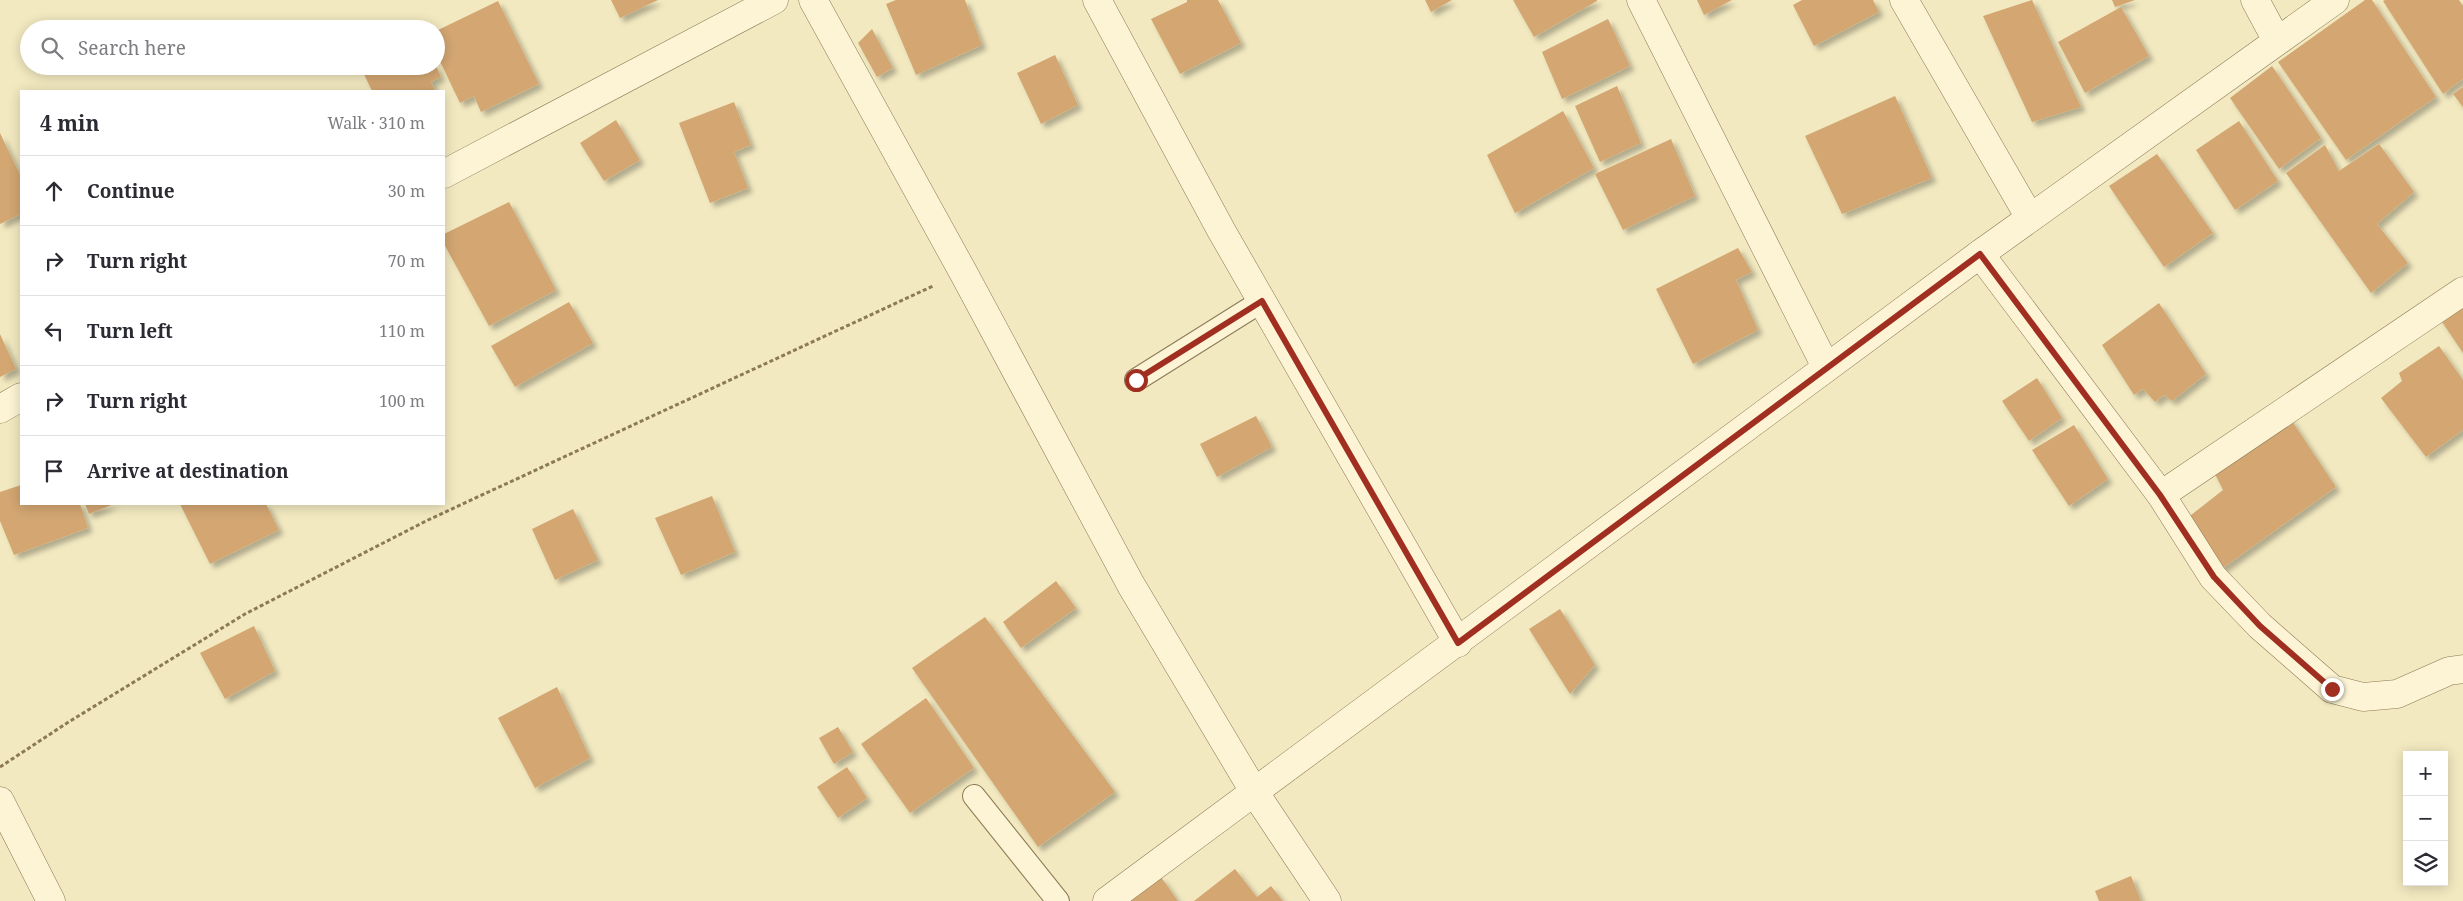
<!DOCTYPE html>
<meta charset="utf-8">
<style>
:root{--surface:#fff;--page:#f2f2f3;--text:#2b2b33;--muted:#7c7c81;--line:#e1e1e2}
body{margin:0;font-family:"Noto Serif",serif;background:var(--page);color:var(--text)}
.controls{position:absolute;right:15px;bottom:15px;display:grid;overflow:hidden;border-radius:0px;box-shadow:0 2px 12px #0003}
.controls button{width:45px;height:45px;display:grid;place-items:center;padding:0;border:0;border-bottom:1px solid var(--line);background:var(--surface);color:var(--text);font:25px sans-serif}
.stop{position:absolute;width:15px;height:15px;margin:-11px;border:4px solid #a02f21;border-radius:50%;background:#fff}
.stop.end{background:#a02f21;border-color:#fff;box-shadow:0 1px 5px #0008}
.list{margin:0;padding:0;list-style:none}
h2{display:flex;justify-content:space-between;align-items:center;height:65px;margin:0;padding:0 20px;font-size:21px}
h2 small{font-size:16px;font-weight:400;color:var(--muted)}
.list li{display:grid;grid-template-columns:32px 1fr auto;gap:15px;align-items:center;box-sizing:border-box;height:70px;padding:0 20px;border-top:1px solid var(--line)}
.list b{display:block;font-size:19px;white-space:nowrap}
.list em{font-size:16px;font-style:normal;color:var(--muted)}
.icon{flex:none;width:28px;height:28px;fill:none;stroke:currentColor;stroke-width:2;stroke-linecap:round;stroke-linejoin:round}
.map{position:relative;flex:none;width:2463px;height:901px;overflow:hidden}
.search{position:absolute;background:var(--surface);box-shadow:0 2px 12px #0003;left:20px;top:20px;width:425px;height:55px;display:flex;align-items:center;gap:12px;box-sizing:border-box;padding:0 18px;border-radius:28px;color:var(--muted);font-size:19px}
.panel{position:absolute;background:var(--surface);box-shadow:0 2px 12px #0003;left:20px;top:90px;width:425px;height:415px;border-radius:0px}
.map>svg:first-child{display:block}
</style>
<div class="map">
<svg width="2463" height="901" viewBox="0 0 2463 901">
<defs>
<filter id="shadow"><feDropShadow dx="4.5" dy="4.5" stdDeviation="2.5" flood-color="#0004"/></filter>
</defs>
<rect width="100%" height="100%" fill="#f2e9c0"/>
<g fill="#d3a672" filter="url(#shadow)">
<path d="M 611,0 L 658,0 L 620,18 Z"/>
<path d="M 896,0 L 965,0 L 982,45 L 916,75 L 886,4 Z"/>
<path d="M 1187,0 L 1218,0 L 1241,43 L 1180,74 L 1151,19 L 1187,2 Z"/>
<path d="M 1425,0 L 1452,0 L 1431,12 Z"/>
<path d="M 1513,0 L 1597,0 L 1597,1 L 1534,37 Z"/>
<path d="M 1697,0 L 1732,0 L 1704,15 Z"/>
<path d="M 1802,0 L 1873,0 L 1879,12 L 1814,46 L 1793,5 Z"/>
<path d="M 2032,0 L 2081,107 L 2032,122 L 1983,16 Z"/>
<path d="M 2112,0 L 2135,0 L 2115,7 Z"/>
<path d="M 2365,0 L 2372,0 L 2436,97 L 2346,160 L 2278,62 Z"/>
<path d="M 2385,0 L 2459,0 L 2463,6 L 2463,79 L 2443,94 L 2383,1 Z"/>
<path d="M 498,1 L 539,84 L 481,112 L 474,96 L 460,103 L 436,53 L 436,31 Z"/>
<path d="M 2121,7 L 2149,56 L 2085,93 L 2058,42 Z"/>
<path d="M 1608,19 L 1630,66 L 1562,99 L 1542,52 Z"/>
<path d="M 872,29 L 893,68 L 877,77 L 858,43 Z"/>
<path d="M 1055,55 L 1078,105 L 1041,124 L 1017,73 Z"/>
<path d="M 374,66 L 436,66 L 441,77 L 431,82 L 435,91 L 372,91 L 363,72 Z"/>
<path d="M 2272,66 L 2321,138 L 2279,169 L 2230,98 Z"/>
<path d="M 1617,86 L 1641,143 L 1600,162 L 1575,106 Z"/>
<path d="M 2463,87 L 2463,107 L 2453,94 Z"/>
<path d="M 1895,96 L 1932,178 L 1842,214 L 1805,136 Z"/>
<path d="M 734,102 L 751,145 L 734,152 L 748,188 L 710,203 L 679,123 Z"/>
<path d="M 1563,111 L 1594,168 L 1515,213 L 1487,155 Z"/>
<path d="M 616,120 L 640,160 L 604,181 L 580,143 Z"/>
<path d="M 2239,121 L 2278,181 L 2235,210 L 2196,150 Z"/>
<path d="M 0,133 L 21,177 L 21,214 L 0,224 Z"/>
<path d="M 1671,139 L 1695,196 L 1623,230 L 1595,174 Z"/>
<path d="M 2379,144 L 2414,192 L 2377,224 L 2408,263 L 2371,293 L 2286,173 L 2325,145 L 2339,171 Z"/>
<path d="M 2157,154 L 2213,233 L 2164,267 L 2109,186 Z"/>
<path d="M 509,202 L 556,290 L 489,326 L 444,244 L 444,234 Z"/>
<path d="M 1738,248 L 1752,272 L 1736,280 L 1758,330 L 1693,364 L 1656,289 Z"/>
<path d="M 2463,298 L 2463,353 L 2436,313 Z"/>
<path d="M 569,302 L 593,343 L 515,387 L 491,346 Z"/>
<path d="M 2159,303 L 2206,374 L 2172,401 L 2164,395 L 2155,402 L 2143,389 L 2134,395 L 2102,345 Z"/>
<path d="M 0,334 L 16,369 L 0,377 Z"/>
<path d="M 2439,346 L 2463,380 L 2463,430 L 2426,457 L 2381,398 L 2402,381 L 2399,373 Z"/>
<path d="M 2037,378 L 2062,418 L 2029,441 L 2002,401 Z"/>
<path d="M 1256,416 L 1272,447 L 1217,477 L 1200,444 Z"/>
<path d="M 2290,418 L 2336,487 L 2220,570 L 2186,519 L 2223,490 L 2213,470 Z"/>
<path d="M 2074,425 L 2108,479 L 2069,506 L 2032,450 Z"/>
<path d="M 21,485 L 21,504 L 80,504 L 88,528 L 14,555 L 0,521 L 0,492 Z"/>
<path d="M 712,496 L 735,552 L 681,575 L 655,518 Z"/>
<path d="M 85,504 L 114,504 L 89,514 Z"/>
<path d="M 180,504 L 266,504 L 279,530 L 210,564 Z"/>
<path d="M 573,509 L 598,560 L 555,580 L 532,529 Z"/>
<path d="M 1056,581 L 1076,608 L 1021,648 L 1003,622 Z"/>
<path d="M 1560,609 L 1595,665 L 1570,694 L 1529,629 Z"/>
<path d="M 985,617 L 1115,792 L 1038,847 L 912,668 Z"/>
<path d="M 254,626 L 275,671 L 225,699 L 200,653 Z"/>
<path d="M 557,687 L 590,758 L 535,788 L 498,718 Z"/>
<path d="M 926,698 L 974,768 L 910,813 L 861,744 Z"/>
<path d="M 838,727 L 853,752 L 834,764 L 819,738 Z"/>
<path d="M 847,767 L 867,798 L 838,818 L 817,787 Z"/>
<path d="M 1235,869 L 1257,897 L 1271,886 L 1283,901 L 1194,901 Z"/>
<path d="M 2131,876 L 2141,901 L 2099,901 L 2095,891 Z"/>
<path d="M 1161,877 L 1178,901 L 1127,901 Z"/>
</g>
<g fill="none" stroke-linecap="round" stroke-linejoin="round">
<g stroke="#8c7956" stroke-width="24">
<g id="service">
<path d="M 1136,380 L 1262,301"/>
<path d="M 974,796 L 1058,901"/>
</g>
</g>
<g stroke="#8c7956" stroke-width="29">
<g id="minor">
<path d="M 813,0 L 963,272 L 1131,585 L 1255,793 L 1327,901"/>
<path d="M 1097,0 L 1221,230 L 1458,643"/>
<path d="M 1641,0 L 1826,367"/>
<path d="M 1904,0 L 2030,218"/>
<path d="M 2255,0 L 2277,41"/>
<path d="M 444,174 L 774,0"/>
<path d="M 1980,254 L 2161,495 L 2213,577 L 2260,626 L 2332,689 L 2363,697 L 2397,694 L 2449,671 L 2463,669"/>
<path d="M 0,409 L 21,397"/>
<path d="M 2161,495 L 2463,291"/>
<path d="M 0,801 L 51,901"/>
<path d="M 1107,901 L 1980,254 L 2335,0"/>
</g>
</g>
<path stroke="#8c7956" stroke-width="3" stroke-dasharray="4 2.5" stroke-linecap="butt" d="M 0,767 L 67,723 L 245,614 L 428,520 L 933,286"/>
<use href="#service" stroke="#fcf4d4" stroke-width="22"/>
<use href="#minor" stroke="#fcf4d4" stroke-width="28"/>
</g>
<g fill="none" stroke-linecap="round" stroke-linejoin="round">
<path stroke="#a02f21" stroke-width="6" d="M 1136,380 L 1262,301 L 1458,643 L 1980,254 L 2160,495 L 2214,577 L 2260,626 L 2332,689"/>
</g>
</svg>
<div class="controls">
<button>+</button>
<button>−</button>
<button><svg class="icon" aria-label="layers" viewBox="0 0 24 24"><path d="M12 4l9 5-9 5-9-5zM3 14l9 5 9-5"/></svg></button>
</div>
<div class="stop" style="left:1136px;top:380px"></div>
<div class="stop end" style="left:2332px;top:689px"></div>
<div class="search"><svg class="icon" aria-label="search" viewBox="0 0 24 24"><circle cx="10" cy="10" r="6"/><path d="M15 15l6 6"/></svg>Search here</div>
<section class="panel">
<h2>4 min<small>Walk · 310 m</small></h2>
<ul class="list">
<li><svg class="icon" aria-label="ahead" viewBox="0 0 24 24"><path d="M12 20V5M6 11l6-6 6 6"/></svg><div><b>Continue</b></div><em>30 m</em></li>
<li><svg class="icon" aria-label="right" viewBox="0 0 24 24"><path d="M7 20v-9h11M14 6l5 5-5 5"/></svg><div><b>Turn right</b></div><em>70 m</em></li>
<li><svg class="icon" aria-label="left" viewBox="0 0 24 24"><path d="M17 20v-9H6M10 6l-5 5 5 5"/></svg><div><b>Turn left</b></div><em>110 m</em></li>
<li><svg class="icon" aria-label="right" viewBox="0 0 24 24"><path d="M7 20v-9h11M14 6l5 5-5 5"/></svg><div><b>Turn right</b></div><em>100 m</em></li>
<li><svg class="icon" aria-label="arrive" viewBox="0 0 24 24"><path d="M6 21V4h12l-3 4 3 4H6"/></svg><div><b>Arrive at destination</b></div></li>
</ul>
</section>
</div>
